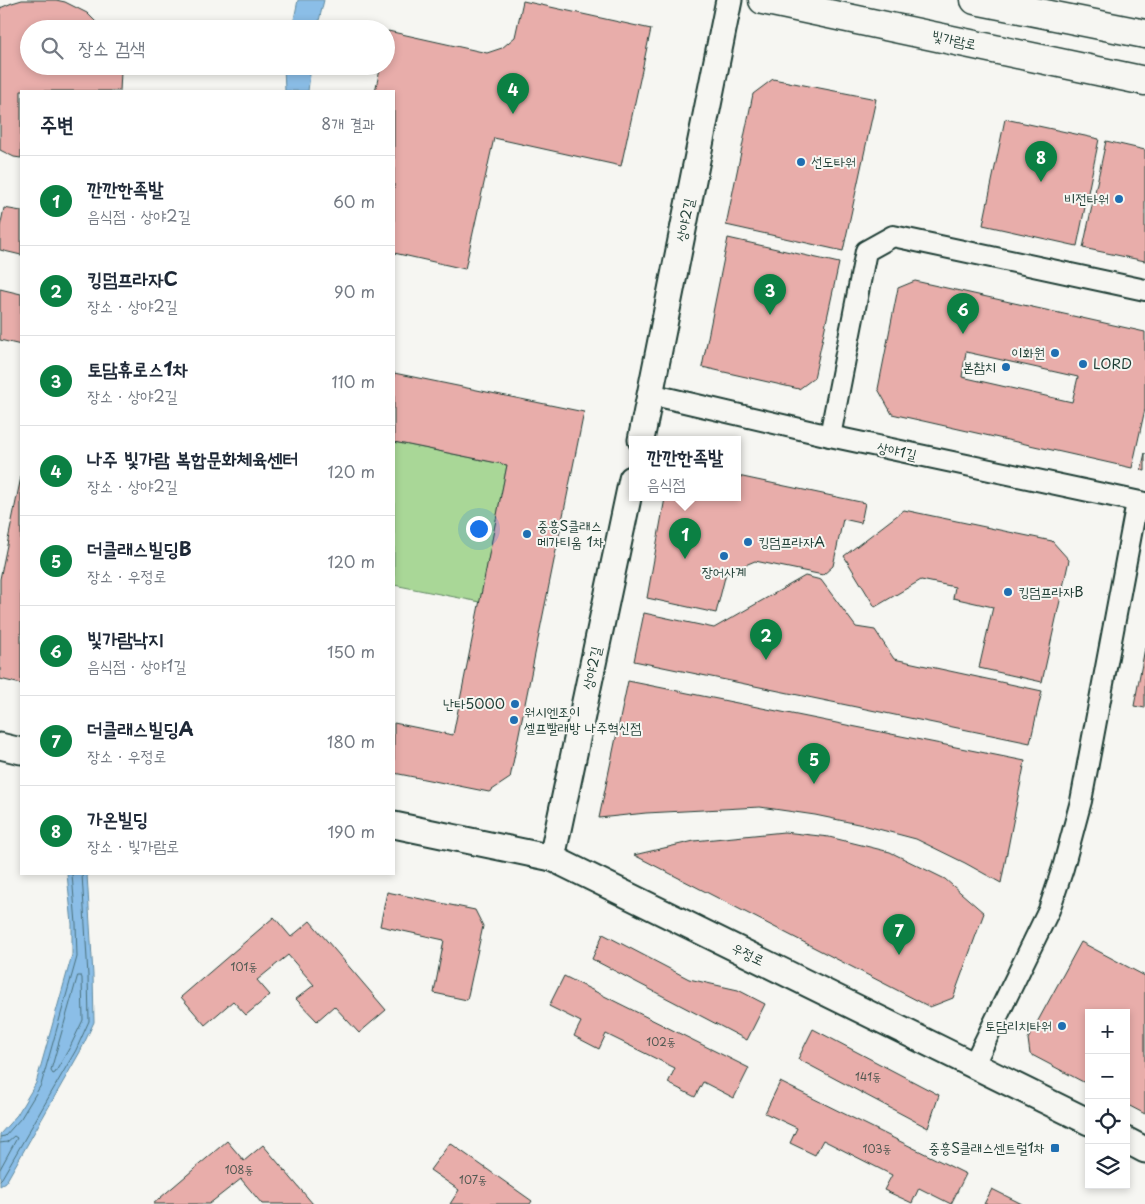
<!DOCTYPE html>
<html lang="ko">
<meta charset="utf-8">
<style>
:root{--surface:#fff;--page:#f2f2f3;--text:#1f2937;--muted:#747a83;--line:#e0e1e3;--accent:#0b8043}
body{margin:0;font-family:"Playpen Sans","Poor Story",sans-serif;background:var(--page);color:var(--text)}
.controls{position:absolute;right:15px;bottom:15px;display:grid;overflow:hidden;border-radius:0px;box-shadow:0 2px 8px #0003}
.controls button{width:45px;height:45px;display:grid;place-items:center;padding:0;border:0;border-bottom:1px solid var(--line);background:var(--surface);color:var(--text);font:25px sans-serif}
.you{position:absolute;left:478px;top:528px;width:18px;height:18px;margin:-12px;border:4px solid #fff;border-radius:50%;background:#1a73e8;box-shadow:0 0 0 8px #1a73e833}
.badge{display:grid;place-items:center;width:32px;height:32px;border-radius:50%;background:var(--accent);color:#fff;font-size:16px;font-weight:700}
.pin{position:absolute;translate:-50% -41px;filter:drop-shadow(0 1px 2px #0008)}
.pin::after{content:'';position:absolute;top:26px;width:18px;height:15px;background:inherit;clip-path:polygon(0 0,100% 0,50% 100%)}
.popup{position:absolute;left:629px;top:436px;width:112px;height:65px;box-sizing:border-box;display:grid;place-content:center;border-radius:0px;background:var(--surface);filter:drop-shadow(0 1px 4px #0005);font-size:16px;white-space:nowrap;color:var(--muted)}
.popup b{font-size:19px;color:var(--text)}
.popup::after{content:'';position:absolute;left:50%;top:100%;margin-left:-10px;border:10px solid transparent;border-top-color:var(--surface)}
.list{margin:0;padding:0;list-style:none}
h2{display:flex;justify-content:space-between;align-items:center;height:65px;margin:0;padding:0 20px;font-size:21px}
h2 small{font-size:16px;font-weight:400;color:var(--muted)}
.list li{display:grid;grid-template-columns:32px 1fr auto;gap:15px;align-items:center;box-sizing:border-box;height:90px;padding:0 20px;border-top:1px solid var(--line)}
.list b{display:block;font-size:19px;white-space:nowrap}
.list p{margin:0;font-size:16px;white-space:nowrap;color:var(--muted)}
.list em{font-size:16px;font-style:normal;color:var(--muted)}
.icon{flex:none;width:28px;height:28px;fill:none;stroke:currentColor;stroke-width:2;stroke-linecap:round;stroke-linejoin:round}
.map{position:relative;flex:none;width:1145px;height:1204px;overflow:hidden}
.search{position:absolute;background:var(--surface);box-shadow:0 2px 8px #0003;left:20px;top:20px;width:375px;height:55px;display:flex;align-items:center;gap:12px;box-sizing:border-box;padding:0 18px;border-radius:28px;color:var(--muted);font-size:19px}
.panel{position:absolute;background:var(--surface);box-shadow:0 2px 8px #0003;left:20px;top:90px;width:375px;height:785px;border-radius:0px}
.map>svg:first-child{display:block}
</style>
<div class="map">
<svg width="1145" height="1204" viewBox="0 0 1145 1204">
<rect width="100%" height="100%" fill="#f6f6f2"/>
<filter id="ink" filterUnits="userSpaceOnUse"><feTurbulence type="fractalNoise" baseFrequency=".02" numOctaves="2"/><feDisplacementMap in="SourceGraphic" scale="10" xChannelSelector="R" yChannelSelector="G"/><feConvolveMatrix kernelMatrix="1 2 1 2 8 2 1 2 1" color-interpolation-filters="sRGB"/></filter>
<g filter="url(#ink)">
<path fill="#a9d797" stroke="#648a66" d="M 394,442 L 507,465 L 480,602 L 394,585 Z"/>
<g fill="#8bbee7" stroke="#608a9f">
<path d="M 298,0 L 324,0 L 317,29 L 292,29 Z"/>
<path d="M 284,66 L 311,66 L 308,91 L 285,91 Z"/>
<path d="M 67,874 L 87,874 L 93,975 L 94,1022 L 80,1052 L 6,1182 L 0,1186 L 0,1134 L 17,1115 L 36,1083 L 72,955 L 72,924 Z"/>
</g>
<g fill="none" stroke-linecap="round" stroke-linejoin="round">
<g stroke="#4a717c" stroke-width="1">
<path d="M 78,976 L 81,976 L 82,978 L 83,1020 L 70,1047 L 55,1073 L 53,1074 L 51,1071 Z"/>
<path d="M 0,1137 L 5,1136 L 21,1118 L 41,1085 L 77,957 L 76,924 L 72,874"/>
<path d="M 0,1143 L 7,1142 L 14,1136 L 17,1138 L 0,1169"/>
<path d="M 0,1180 L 2,1178 L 76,1050 L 89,1021 L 88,976 L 82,874"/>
</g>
</g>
<g fill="#e8adaa" stroke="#1f3d34" fill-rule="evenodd">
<path d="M 22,0 L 56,0 L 65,2 L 87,13 L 103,29 L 29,29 L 29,66 L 120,66 L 121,72 L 120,91 L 21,91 L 21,158 L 14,157 L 0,150 L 0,8 L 12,3 Z"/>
<path d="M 523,1 L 651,29 L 621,166 L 494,138 L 465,269 L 394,253 L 394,91 L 375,91 L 381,66 L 386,66 L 386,41 L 388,31 L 487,53 L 502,48 L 515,37 Z"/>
<path d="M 773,79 L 876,99 L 843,251 L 726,225 L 753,94 Z"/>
<path d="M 1005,119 L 1099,139 L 1077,246 L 983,225 Z"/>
<path d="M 1106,141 L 1145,150 L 1145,261 L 1083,248 Z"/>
<path d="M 4,208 L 21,211 L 21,255 L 0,250 L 0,227 Z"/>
<path d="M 728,238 L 839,263 L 814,378 L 799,389 L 702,367 Z"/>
<path d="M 915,281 L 1145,332 L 1145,409 L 1132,468 L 892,414 L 878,389 L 898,288 ZM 966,352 L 1078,377 L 1072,402 L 962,377 Z"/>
<path d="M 0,289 L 21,294 L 21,345 L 0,340 Z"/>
<path d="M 394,373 L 584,412 L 510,778 L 489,792 L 394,773 L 394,723 L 453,735 L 507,465 L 394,442 Z"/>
<path d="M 1145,453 L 1145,471 L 1141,470 Z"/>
<path d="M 738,476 L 865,503 L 861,523 L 843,519 L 833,566 L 823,575 L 755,561 L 726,573 L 716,613 L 647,598 L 665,498 L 738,498 Z"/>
<path d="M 21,477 L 21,684 L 0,679 L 0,579 Z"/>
<path d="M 904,510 L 1052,541 L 1069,560 L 1042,682 L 979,668 L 993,607 L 953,598 L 955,587 L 921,580 L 875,607 L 844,556 Z"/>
<path d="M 805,576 L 821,580 L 856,627 L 875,630 L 894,659 L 1042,691 L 1030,743 L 634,661 L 644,613 L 714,628 Z"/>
<path d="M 1145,648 L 1145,708 L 1134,706 Z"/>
<path d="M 628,681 L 1025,761 L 1001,883 L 965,863 L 916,839 L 863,825 L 815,815 L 760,807 L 646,813 L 599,818 Z"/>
<path d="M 784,832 L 829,837 L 890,852 L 945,879 L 984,913 L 953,998 L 930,1007 L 634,855 L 694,841 Z"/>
<path d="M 387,892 L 475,910 L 483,926 L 467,1000 L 434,993 L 444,940 L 380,926 Z"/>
<path d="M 274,917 L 291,937 L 310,921 L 386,1010 L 359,1033 L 334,1006 L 317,1021 L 296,999 L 314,985 L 288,955 L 257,980 L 270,995 L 246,1015 L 233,1001 L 205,1025 L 181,997 Z"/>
<path d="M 603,934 L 689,979 L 738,990 L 765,1004 L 747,1040 L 592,959 Z"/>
<path d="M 1081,942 L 1145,976 L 1145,1114 L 1126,1104 L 1126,1013 L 1089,1013 L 1089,1085 L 1030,1054 L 1028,1039 Z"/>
<path d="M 564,976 L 749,1068 L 734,1098 L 703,1082 L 695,1097 L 668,1083 L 675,1068 L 606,1034 L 599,1049 L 574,1036 L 581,1022 L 549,1006 Z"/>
<path d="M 813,1029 L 939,1095 L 928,1128 L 798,1059 Z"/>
<path d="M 780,1082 L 966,1174 L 951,1204 L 919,1188 L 912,1203 L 884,1190 L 892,1175 L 823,1140 L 815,1155 L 790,1143 L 797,1128 L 765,1113 Z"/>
<path d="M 227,1141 L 244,1161 L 263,1145 L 313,1204 L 262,1204 L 241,1179 L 209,1204 L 153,1204 Z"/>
<path d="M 450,1143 L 532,1201 L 530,1204 L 450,1204 L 459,1190 L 430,1170 Z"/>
<path d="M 992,1189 L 1022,1204 L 984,1204 Z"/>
</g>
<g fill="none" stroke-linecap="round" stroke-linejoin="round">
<g stroke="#1f3d34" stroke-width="24">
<g id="minor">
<path d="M 650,394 L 830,436 L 1145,503"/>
<path d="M 830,436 L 866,251 L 893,236 L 1145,290"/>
<path d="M 974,1064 L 1049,910 L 1063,868 L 1081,801 L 1137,502"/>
</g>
</g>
<g stroke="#1f3d34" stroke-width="29">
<g id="tertiary">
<path d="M 641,440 L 729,0"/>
<path d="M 0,746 L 21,751"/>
<path d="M 394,825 L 552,858 L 1089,1122"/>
<path d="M 552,858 L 632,479"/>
<path d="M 1126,1140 L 1145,1150"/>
</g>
</g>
<g stroke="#1f3d34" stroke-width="31">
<g id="secondary">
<path d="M 763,0 L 1145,81"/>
<path d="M 975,0 L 1145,34"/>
</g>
</g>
<use href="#minor" stroke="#f6f6f2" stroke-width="20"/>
<use href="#tertiary" stroke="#f6f6f2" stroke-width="25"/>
<use href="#secondary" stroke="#f6f6f2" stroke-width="28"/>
</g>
</g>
<g fill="#1f6fb2" stroke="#f6f6f2" stroke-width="2">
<circle cx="801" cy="162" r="5"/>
<circle cx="1119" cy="199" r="5"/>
<circle cx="1055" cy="353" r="5"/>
<circle cx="1083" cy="364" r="5"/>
<circle cx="1006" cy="367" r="5"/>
<circle cx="527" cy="534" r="5"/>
<circle cx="748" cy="542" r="5"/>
<circle cx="724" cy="556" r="5"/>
<circle cx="1008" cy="592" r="5"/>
<circle cx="515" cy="704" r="5"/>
<circle cx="514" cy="720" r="5"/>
<circle cx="1062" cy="1026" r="5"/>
<rect x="1050" y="1143" width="10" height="10" rx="2.5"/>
</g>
<g text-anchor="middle" stroke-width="4" stroke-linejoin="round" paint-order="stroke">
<g font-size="11" fill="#515952">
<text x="244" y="971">101동</text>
<text x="661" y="1046">102동</text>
<text x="868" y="1081">141동</text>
<text x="877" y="1153">103동</text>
<text x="239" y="1174">108동</text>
<text x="473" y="1184">107동</text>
</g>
<g font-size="14" fill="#1f3d34" stroke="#f6f6f2">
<text transform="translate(954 40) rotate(12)" y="5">빛가람로</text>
<text transform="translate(685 220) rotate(-79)" y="5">상야2길</text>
<text transform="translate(897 451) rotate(12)" y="5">상야1길</text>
<text transform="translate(592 668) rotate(-78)" y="5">상야2길</text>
<text transform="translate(748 954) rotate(26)" y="5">우정로</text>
</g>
<g font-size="14" fill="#1f3d34" stroke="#f6f6f2" text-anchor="start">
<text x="811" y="167">선도타워</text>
<text x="1109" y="204" text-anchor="end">비전타워</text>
<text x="1045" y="358" text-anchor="end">이화원</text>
<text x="1093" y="369">LORD</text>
<text x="996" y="372" text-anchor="end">본참치</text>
<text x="537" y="531">중흥S클래스<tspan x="537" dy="16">메가티움 1차</tspan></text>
<text x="758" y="547">킹덤프라자A</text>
<text x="724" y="577" text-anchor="middle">장어사계</text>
<text x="1018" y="597">킹덤프라자B</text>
<text x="505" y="709" text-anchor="end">난타5000</text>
<text x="524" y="717">워시엔조이<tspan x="524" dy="16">셀프빨래방 나주혁신점</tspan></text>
<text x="1052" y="1031" text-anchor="end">토담리치타워</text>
<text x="1045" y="1153" text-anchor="end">중흥S클래스센트럴1차</text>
</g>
</g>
</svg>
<div class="controls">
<button>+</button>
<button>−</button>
<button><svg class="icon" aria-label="locate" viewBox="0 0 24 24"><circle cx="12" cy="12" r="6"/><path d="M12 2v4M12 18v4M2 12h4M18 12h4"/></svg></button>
<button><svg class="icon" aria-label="layers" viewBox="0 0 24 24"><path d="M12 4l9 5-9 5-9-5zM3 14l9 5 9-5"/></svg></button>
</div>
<div class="you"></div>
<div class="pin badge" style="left:685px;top:559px">1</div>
<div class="popup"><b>깐깐한족발</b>음식점</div>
<div class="pin badge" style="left:766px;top:660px">2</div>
<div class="pin badge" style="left:770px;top:315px">3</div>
<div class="pin badge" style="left:513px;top:114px">4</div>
<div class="pin badge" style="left:814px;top:784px">5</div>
<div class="pin badge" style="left:963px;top:334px">6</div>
<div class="pin badge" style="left:899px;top:955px">7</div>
<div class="pin badge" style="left:1041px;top:182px">8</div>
<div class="search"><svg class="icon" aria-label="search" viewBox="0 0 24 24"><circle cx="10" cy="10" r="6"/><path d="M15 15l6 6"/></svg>장소 검색</div>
<section class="panel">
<h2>주변<small>8개 결과</small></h2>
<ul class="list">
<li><span class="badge">1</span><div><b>깐깐한족발</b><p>음식점 · 상야2길</p></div><em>60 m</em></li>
<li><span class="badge">2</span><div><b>킹덤프라자C</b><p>장소 · 상야2길</p></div><em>90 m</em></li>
<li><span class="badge">3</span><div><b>토담휴로스1차</b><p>장소 · 상야2길</p></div><em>110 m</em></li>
<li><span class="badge">4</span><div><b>나주 빛가람 복합문화체육센터</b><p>장소 · 상야2길</p></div><em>120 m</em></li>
<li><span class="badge">5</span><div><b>더클래스빌딩B</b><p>장소 · 우정로</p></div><em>120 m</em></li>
<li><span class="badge">6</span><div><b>빛가람낙지</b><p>음식점 · 상야1길</p></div><em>150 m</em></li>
<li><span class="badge">7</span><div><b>더클래스빌딩A</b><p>장소 · 우정로</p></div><em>180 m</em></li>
<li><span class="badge">8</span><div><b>가온빌딩</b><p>장소 · 빛가람로</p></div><em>190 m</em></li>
</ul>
</section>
</div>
